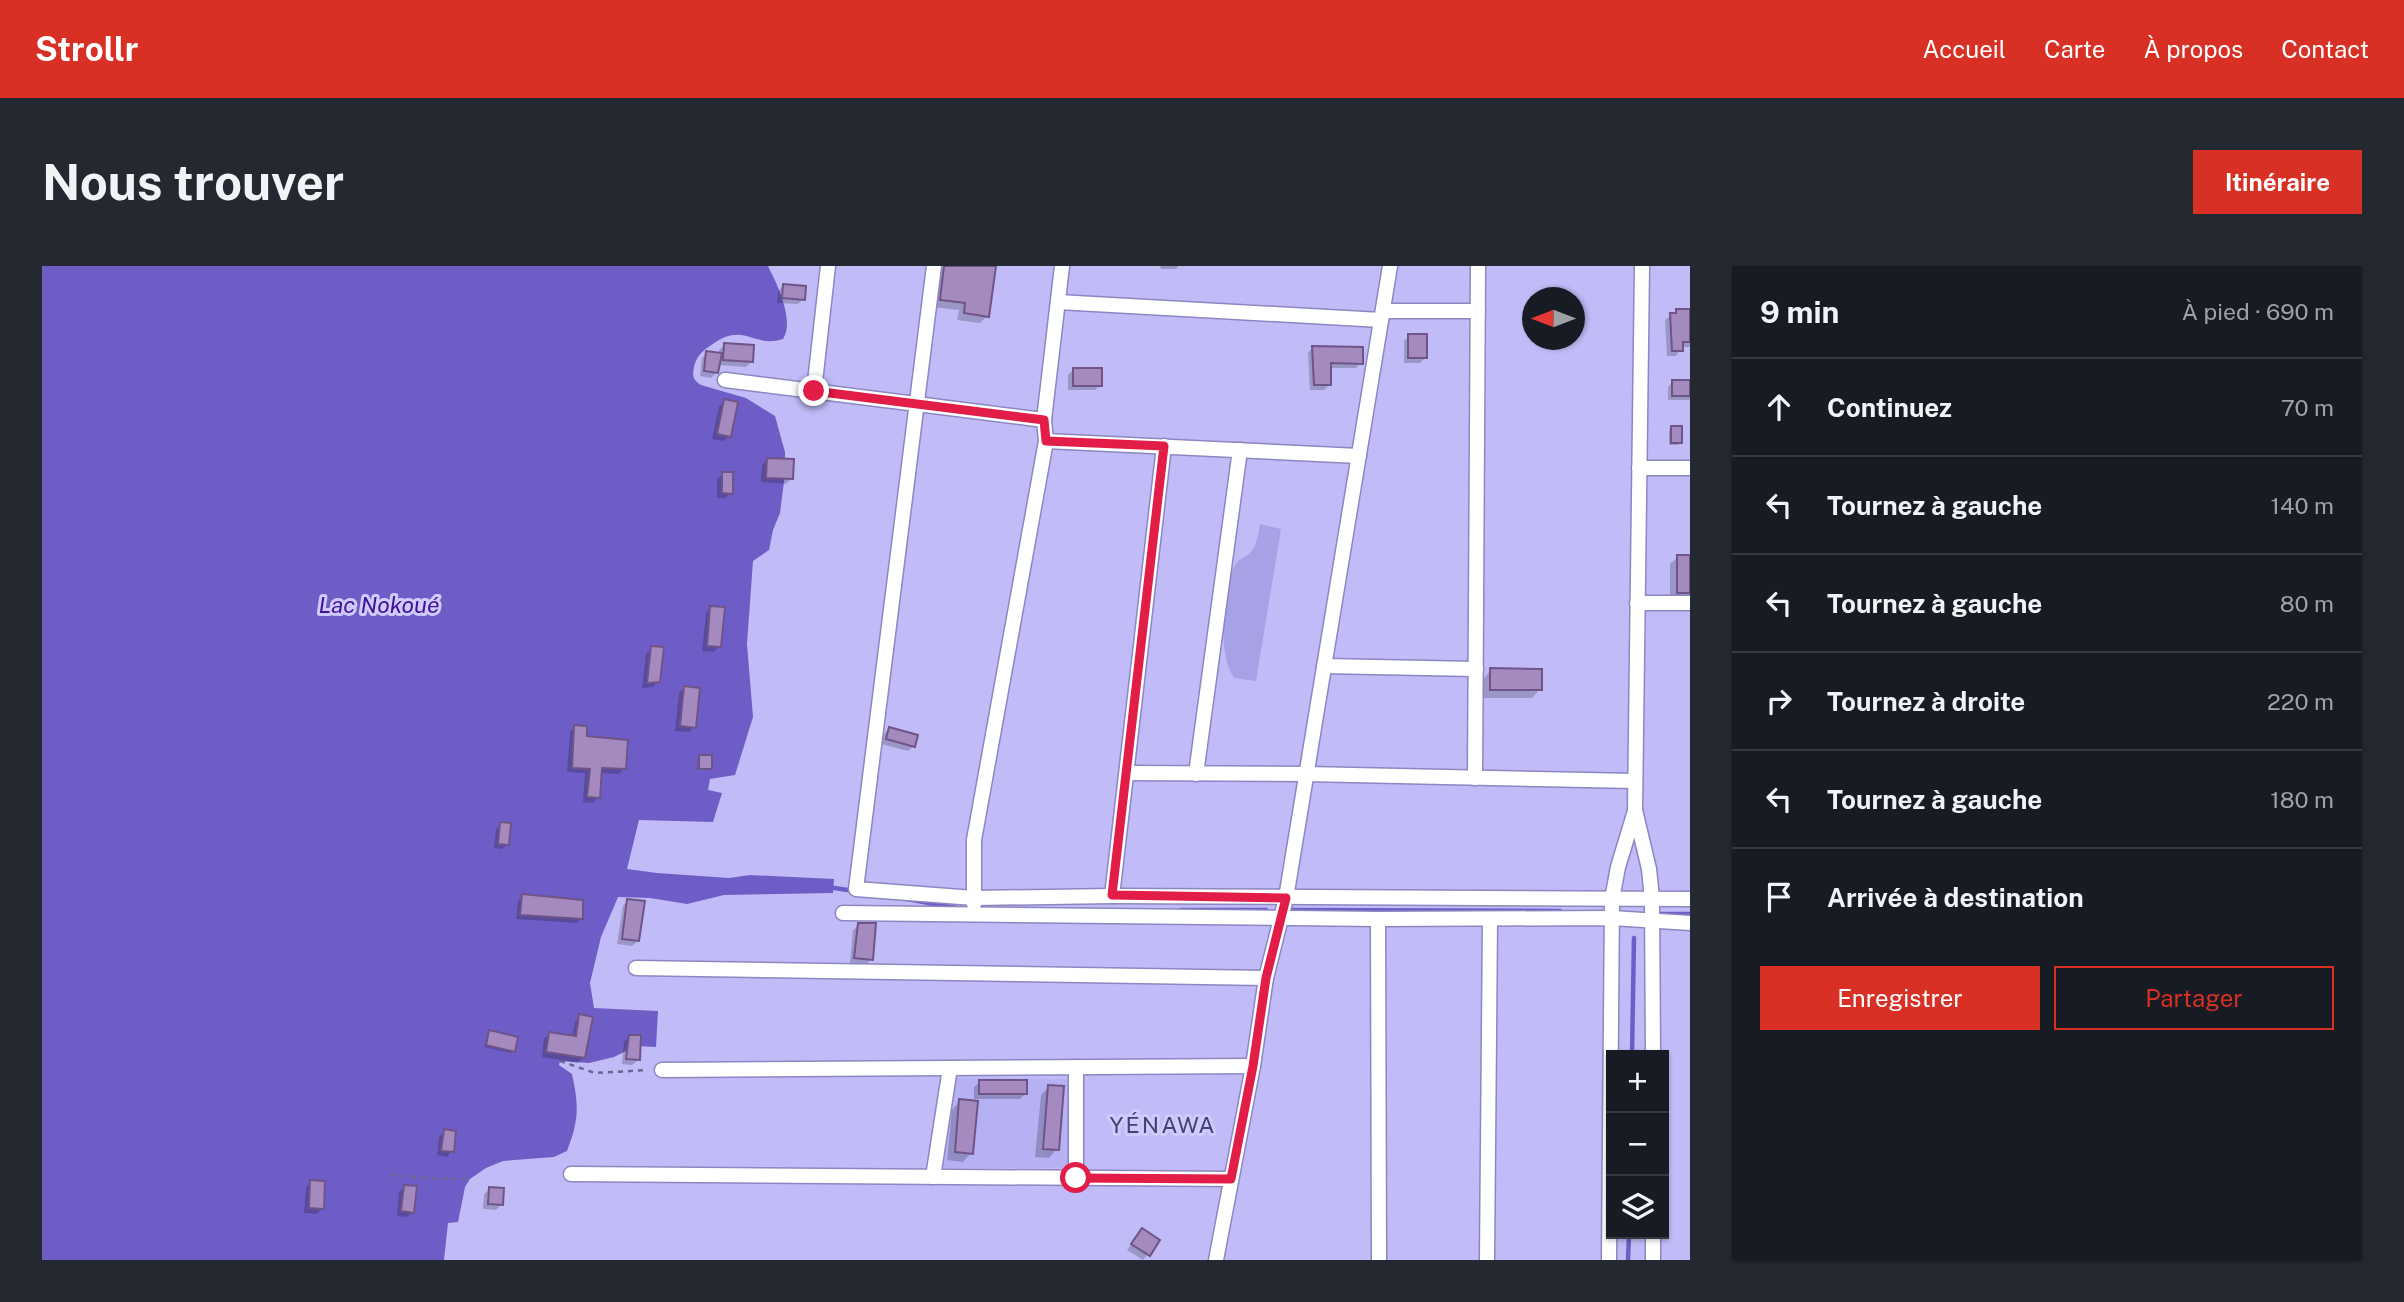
<!DOCTYPE html>
<html lang="fr">
<meta charset="utf-8">
<style>
:root{--surface:#171b24;--page:#242831;--text:#f1f3f6;--muted:#9ea1a6;--line:#363941;--accent:#d93025}
body{margin:0;font-family:"Public Sans",sans-serif;background:var(--page);color:var(--text)}
.controls{position:absolute;right:21px;bottom:21px;display:grid;overflow:hidden;border-radius:0px;box-shadow:0 2px 5px #0004}
.controls button{width:63px;height:63px;display:grid;place-items:center;padding:0;border:0;border-bottom:2px solid var(--line);background:var(--surface);color:var(--text);font:35px sans-serif}
.compass{position:absolute;left:1480px;top:21px;width:63px;height:63px;border-radius:50%;background:var(--surface);box-shadow:0 2px 5px #0004;rotate:270deg}
.stop{position:absolute;width:21px;height:21px;margin:-16px;border:5px solid #e11d48;border-radius:50%;background:#fff}
.stop.end{background:#e11d48;border-color:#fff;box-shadow:0 2px 7px #0008}
.list{margin:0;padding:0;list-style:none}
h2{display:flex;justify-content:space-between;align-items:center;height:91px;margin:0;padding:0 28px;font-size:30px}
h2 small{font-size:23px;font-weight:400;color:var(--muted)}
.list li{display:grid;grid-template-columns:46px 1fr auto;gap:21px;align-items:center;box-sizing:border-box;height:98px;padding:0 28px;border-top:2px solid var(--line)}
.list b{display:block;font-size:26px;white-space:nowrap}
.list em{font-size:23px;font-style:normal;color:var(--muted)}
.actions{display:flex;gap:14px;padding:21px 28px}
.actions a{flex:1;padding:16px 0;border:2px solid var(--accent);border-radius:0px;text-align:center;font-size:24px;color:var(--accent)}
.actions .main{background:var(--accent);color:#fff}
.icon{flex:none;width:38px;height:38px;fill:none;stroke:currentColor;stroke-width:2;stroke-linecap:round;stroke-linejoin:round}
.map{position:relative;flex:none;width:1648px;height:994px;overflow:hidden;border-radius:0px}
header{display:flex;align-items:center;gap:42px;box-sizing:border-box;height:98px;padding:0 35px;background:var(--accent);color:#fff}
header strong{font-size:33px}
nav{display:flex;gap:38px;margin-inline-start:auto;font-size:24px}
.intro{display:flex;align-items:center;justify-content:space-between;box-sizing:border-box;height:168px;padding:0 42px}
h1{margin:0;font-size:49px}
.button{padding:18px 32px;border-radius:0px;background:var(--accent);color:#fff;font-size:24px;font-weight:700}
main{display:flex;gap:42px;padding:0 42px}
aside{flex:1;background:var(--surface);border-radius:0px;box-shadow:0 2px 5px #0004}
.map>svg:first-child{display:block}
</style>
<header>
<strong>Strollr</strong>
<nav><a>Accueil</a><a>Carte</a><a>À propos</a><a>Contact</a></nav>
</header>
<div class="intro"><h1>Nous trouver</h1><a class="button">Itinéraire</a></div>
<main>
<div class="map">
<svg width="1648" height="994" viewBox="0 0 1648 994">
<rect width="100%" height="100%" fill="#c1bcf8"/>
<path fill="#b6b1f3" d="M 913,812 L 1027,813 L 1027,902 L 898,902 Z"/>
<path fill="#a7a1e5" d="M 1218,258 L 1239,263 L 1214,415 L 1192,412 C 1175,388 1180,324 1193,299 C 1196,293 1201,292 1206,289 C 1215,282 1216,269 1218,258 Z"/>
<path fill="#6f5dc7" d="M 0,0 L 726,0 C 735,18 753,55 741,73 C 710,83 703,54 668,80 C 660,85 654,91 652,101 C 650,110 651,114 659,119 L 704,132 L 733,150 L 743,186 L 743,208 L 738,247 L 731,264 L 727,284 L 711,295 L 705,378 L 711,451 L 693,509 L 668,513 L 666,524 L 680,527 L 671,556 L 597,554 L 585,603 L 615,607 L 687,612 L 708,609 L 792,613 L 791,627 L 682,629 L 645,638 L 608,632 L 576,631 L 559,671 L 548,717 L 552,742 L 616,745 L 614,781 L 594,780 L 572,791 L 547,797 L 518,795 L 517,799 L 530,808 C 537,840 537,854 525,885 L 512,891 L 461,895 L 444,902 L 428,913 L 423,921 L 416,956 L 406,957 L 402,994 L 0,994 Z"/>
<g fill="#0003">
<path d="M 898,0 L 952,0 L 945,50 L 938,57 L 915,54 L 917,44 L 891,41 Z"/>
<path d="M 1118,0 L 1137,0 L 1134,3 L 1119,3 Z"/>
<path d="M 741,20 L 761,33 L 756,38 L 735,37 L 736,25 Z"/>
<path d="M 1635,45 L 1648,66 L 1648,81 L 1640,81 L 1634,90 L 1625,90 L 1623,54 Z"/>
<path d="M 1367,70 L 1383,92 L 1378,97 L 1362,97 L 1362,75 Z"/>
<path d="M 683,79 L 709,96 L 704,101 L 676,99 L 675,106 L 669,112 L 658,110 L 660,92 L 665,87 L 677,88 L 677,84 Z"/>
<path d="M 1271,81 L 1319,97 L 1314,102 L 1288,102 L 1287,119 L 1282,124 L 1268,124 L 1266,87 Z"/>
<path d="M 1031,104 L 1058,119 L 1053,124 L 1026,124 L 1026,109 Z"/>
<path d="M 1631,116 L 1648,116 L 1648,134 L 1626,134 L 1626,121 Z"/>
<path d="M 682,135 L 687,170 L 682,175 L 670,173 L 677,141 Z"/>
<path d="M 1629,162 L 1638,177 L 1636,179 L 1627,179 L 1627,164 Z"/>
<path d="M 725,193 L 749,213 L 744,218 L 719,216 L 720,199 Z"/>
<path d="M 681,208 L 689,227 L 683,232 L 675,232 L 675,213 Z"/>
<path d="M 1636,291 L 1648,291 L 1648,338 L 1628,334 L 1628,298 Z"/>
<path d="M 669,342 L 677,380 L 672,386 L 660,385 L 664,347 Z"/>
<path d="M 610,382 L 616,415 L 611,421 L 600,422 L 604,388 Z"/>
<path d="M 1449,404 L 1498,423 L 1490,432 L 1441,432 L 1441,413 Z"/>
<path d="M 642,422 L 652,461 L 647,466 L 633,465 L 637,427 Z"/>
<path d="M 533,461 L 582,502 L 577,508 L 558,507 L 556,531 L 551,537 L 541,536 L 543,507 L 525,506 L 528,466 Z"/>
<path d="M 847,463 L 872,480 L 866,485 L 839,478 L 842,468 Z"/>
<path d="M 658,491 L 668,502 L 666,504 L 655,504 L 656,493 Z"/>
<path d="M 459,558 L 465,578 L 460,583 L 452,582 L 454,563 Z"/>
<path d="M 481,630 L 539,653 L 535,657 L 474,653 L 476,635 Z"/>
<path d="M 586,634 L 596,675 L 590,680 L 575,678 L 581,640 Z"/>
<path d="M 817,659 L 829,693 L 824,699 L 808,697 L 811,664 Z"/>
<path d="M 538,750 L 541,792 L 536,797 L 500,791 L 502,773 L 508,768 L 530,771 L 533,756 Z"/>
<path d="M 447,766 L 472,785 L 469,787 L 442,781 Z"/>
<path d="M 587,771 L 596,794 L 590,799 L 580,798 L 582,776 Z"/>
<path d="M 938,816 L 983,828 L 978,833 L 932,833 L 932,821 Z"/>
<path d="M 1007,821 L 1015,883 L 1007,892 L 993,891 L 999,829 Z"/>
<path d="M 918,835 L 929,887 L 921,896 L 905,894 L 910,844 Z"/>
<path d="M 403,865 L 410,885 L 405,891 L 395,889 L 397,871 Z"/>
<path d="M 269,916 L 280,942 L 275,948 L 262,947 L 264,921 Z"/>
<path d="M 363,920 L 370,946 L 365,951 L 355,950 L 357,926 Z"/>
<path d="M 448,923 L 460,938 L 454,944 L 441,943 L 442,928 Z"/>
<path d="M 1100,964 L 1116,974 L 1101,994 L 1085,984 Z"/>
</g>
<g fill="none" stroke-linecap="round" stroke-linejoin="round">
<g stroke="#6f5dc7" stroke-width="4.5">
<path d="M 786,621 L 812,625"/>
<path d="M 865,633 L 915,642"/>
<path d="M 1139,644 L 1224,644"/>
<path d="M 1246,644 L 1518,645"/>
<path d="M 1617,648 L 1648,648"/>
<path d="M 1590,789 L 1592,672"/>
<path d="M 1586,994 L 1587,968"/>
</g>
</g>
<g fill="#a58ac0" stroke="#6f5487" stroke-width="2">
<path d="M 902,0 L 954,0 L 947,51 L 922,47 L 923,37 L 898,34 Z"/>
<path d="M 741,18 L 764,20 L 763,34 L 740,32 Z"/>
<path d="M 1634,43 L 1648,43 L 1648,76 L 1641,76 L 1641,85 L 1630,85 L 1628,47 L 1634,47 Z"/>
<rect x="1366" y="68" width="19" height="24"/>
<path d="M 682,77 L 712,79 L 711,96 L 681,94 Z"/>
<path d="M 1270,80 L 1321,81 L 1321,98 L 1289,97 L 1289,119 L 1272,119 Z"/>
<path d="M 664,85 L 680,87 L 676,107 L 662,105 Z"/>
<rect x="1031" y="102" width="29" height="18"/>
<rect x="1630" y="114" width="18" height="16"/>
<path d="M 682,133 L 696,136 L 689,171 L 675,168 Z"/>
<rect x="1629" y="160" width="11" height="17"/>
<path d="M 725,192 L 752,193 L 751,213 L 724,212 Z"/>
<path d="M 680,206 L 691,206 L 691,228 L 680,227 Z"/>
<rect x="1635" y="289" width="13" height="38"/>
<path d="M 668,340 L 683,341 L 679,381 L 665,380 Z"/>
<path d="M 609,380 L 622,381 L 618,416 L 605,417 Z"/>
<path d="M 1448,402 L 1500,403 L 1500,424 L 1448,424 Z"/>
<path d="M 642,420 L 658,422 L 654,462 L 638,460 Z"/>
<path d="M 532,459 L 545,460 L 545,470 L 586,474 L 584,503 L 560,502 L 558,532 L 545,531 L 548,503 L 530,502 Z"/>
<path d="M 847,461 L 876,469 L 873,481 L 844,473 Z"/>
<rect x="657" y="489" width="13" height="14"/>
<path d="M 458,556 L 469,557 L 467,579 L 456,578 Z"/>
<path d="M 480,628 L 541,634 L 541,653 L 478,649 Z"/>
<path d="M 585,633 L 603,635 L 597,675 L 580,673 Z"/>
<path d="M 816,657 L 834,657 L 831,694 L 812,692 Z"/>
<path d="M 537,748 L 551,751 L 543,792 L 504,786 L 507,766 L 534,770 Z"/>
<path d="M 447,764 L 476,771 L 473,786 L 444,779 Z"/>
<path d="M 587,769 L 599,769 L 598,794 L 584,793 Z"/>
<rect x="937" y="814" width="48" height="14"/>
<path d="M 1006,819 L 1022,820 L 1017,884 L 1001,883 Z"/>
<path d="M 917,833 L 936,835 L 931,888 L 913,886 Z"/>
<path d="M 402,863 L 414,865 L 412,886 L 399,885 Z"/>
<path d="M 268,914 L 283,915 L 282,943 L 267,942 Z"/>
<path d="M 362,919 L 375,920 L 372,947 L 359,945 Z"/>
<path d="M 447,921 L 462,922 L 461,939 L 446,938 Z"/>
<path d="M 1100,962 L 1118,974 L 1108,990 L 1089,978 Z"/>
</g>
<g fill="none" stroke-linecap="round" stroke-linejoin="round">
<g stroke="#8c87c0" stroke-width="17">
<g id="minor">
<path d="M 892,0 L 814,623 L 932,632 L 1070,630 L 1648,633"/>
<path d="M 1600,0 L 1593,544 L 1607,603 L 1610,633 L 1611,789"/>
<path d="M 1016,36 L 1339,54"/>
<path d="M 1341,45 L 1436,45"/>
<path d="M 683,114 L 1002,154"/>
<path d="M 772,125 L 786,0"/>
<path d="M 1004,175 L 1317,190"/>
<path d="M 1597,202 L 1648,202"/>
<path d="M 1595,337 L 1648,337"/>
<path d="M 1282,400 L 1434,403"/>
<path d="M 1085,507 L 1264,508 L 1593,515"/>
<path d="M 1154,508 L 1198,184"/>
<path d="M 1433,512 L 1436,0"/>
<path d="M 1070,630 L 1122,180"/>
<path d="M 932,638 L 932,574 L 1004,175 L 1002,154 L 1020,0"/>
<path d="M 801,647 L 1336,653 L 1570,652 L 1648,657"/>
<path d="M 1336,653 L 1337,994"/>
<path d="M 594,702 L 1224,712"/>
<path d="M 1034,801 L 1034,912"/>
<path d="M 620,804 L 1211,800"/>
<path d="M 529,908 L 1189,913"/>
<path d="M 891,911 L 908,802"/>
<path d="M 1174,994 L 1211,800 L 1224,712 L 1244,632 L 1348,0"/>
<path d="M 1445,994 L 1448,654"/>
<path d="M 1567,994 L 1570,633 L 1576,601 L 1593,545"/>
<path d="M 1611,994 L 1611,968"/>
</g>
</g>
<g stroke="#6a668f" stroke-width="2.5" stroke-dasharray="5 5" stroke-linecap="butt">
<path d="M 518,795 L 553,807 L 606,804"/>
<path d="M 350,909 L 379,912 L 428,913"/>
</g>
<use href="#minor" stroke="#fff" stroke-width="14"/>
</g>
<g fill="none" stroke-linecap="round" stroke-linejoin="round">
<path stroke="#e11d48" stroke-width="9" d="M 772,125 L 1002,154 L 1004,175 L 1122,180 L 1070,629 L 1244,632 L 1224,712 L 1211,800 L 1189,913 L 1034,912"/>
</g>
<g text-anchor="middle" stroke-width="6" stroke-linejoin="round" paint-order="stroke">
<g font-size="23" font-style="italic" fill="#3f1296" stroke="#cecbfc">
<text x="337" y="347">Lac Nokoué</text>
</g>
<g font-size="23" letter-spacing="2" fill="#464073" stroke="#cecbfc">
<text x="1121" y="867">YÉNAWA</text>
</g>
</g>
</svg>
<div class="controls">
<button>+</button>
<button>−</button>
<button><svg class="icon" aria-label="layers" viewBox="0 0 24 24"><path d="M12 4l9 5-9 5-9-5zM3 14l9 5 9-5"/></svg></button>
</div>
<svg class="compass" viewBox="-18 -18 36 36"><path d="M0-13l5 13h-10z" fill="#e53935"/><path d="M0 13l5-13h-10z" fill="#9ea1a6"/></svg>
<div class="stop" style="left:1034px;top:912px"></div>
<div class="stop end" style="left:772px;top:125px"></div>
</div>
<aside>
<h2>9 min<small>À pied · 690 m</small></h2>
<ul class="list">
<li><svg class="icon" aria-label="ahead" viewBox="0 0 24 24"><path d="M12 20V5M6 11l6-6 6 6"/></svg><div><b>Continuez</b></div><em>70 m</em></li>
<li><svg class="icon" aria-label="left" viewBox="0 0 24 24"><path d="M17 20v-9H6M10 6l-5 5 5 5"/></svg><div><b>Tournez à gauche</b></div><em>140 m</em></li>
<li><svg class="icon" aria-label="left" viewBox="0 0 24 24"><path d="M17 20v-9H6M10 6l-5 5 5 5"/></svg><div><b>Tournez à gauche</b></div><em>80 m</em></li>
<li><svg class="icon" aria-label="right" viewBox="0 0 24 24"><path d="M7 20v-9h11M14 6l5 5-5 5"/></svg><div><b>Tournez à droite</b></div><em>220 m</em></li>
<li><svg class="icon" aria-label="left" viewBox="0 0 24 24"><path d="M17 20v-9H6M10 6l-5 5 5 5"/></svg><div><b>Tournez à gauche</b></div><em>180 m</em></li>
<li><svg class="icon" aria-label="arrive" viewBox="0 0 24 24"><path d="M6 21V4h12l-3 4 3 4H6"/></svg><div><b>Arrivée à destination</b></div></li>
</ul>
<div class="actions"><a class="main">Enregistrer</a><a>Partager</a></div>
</aside>
</main>
